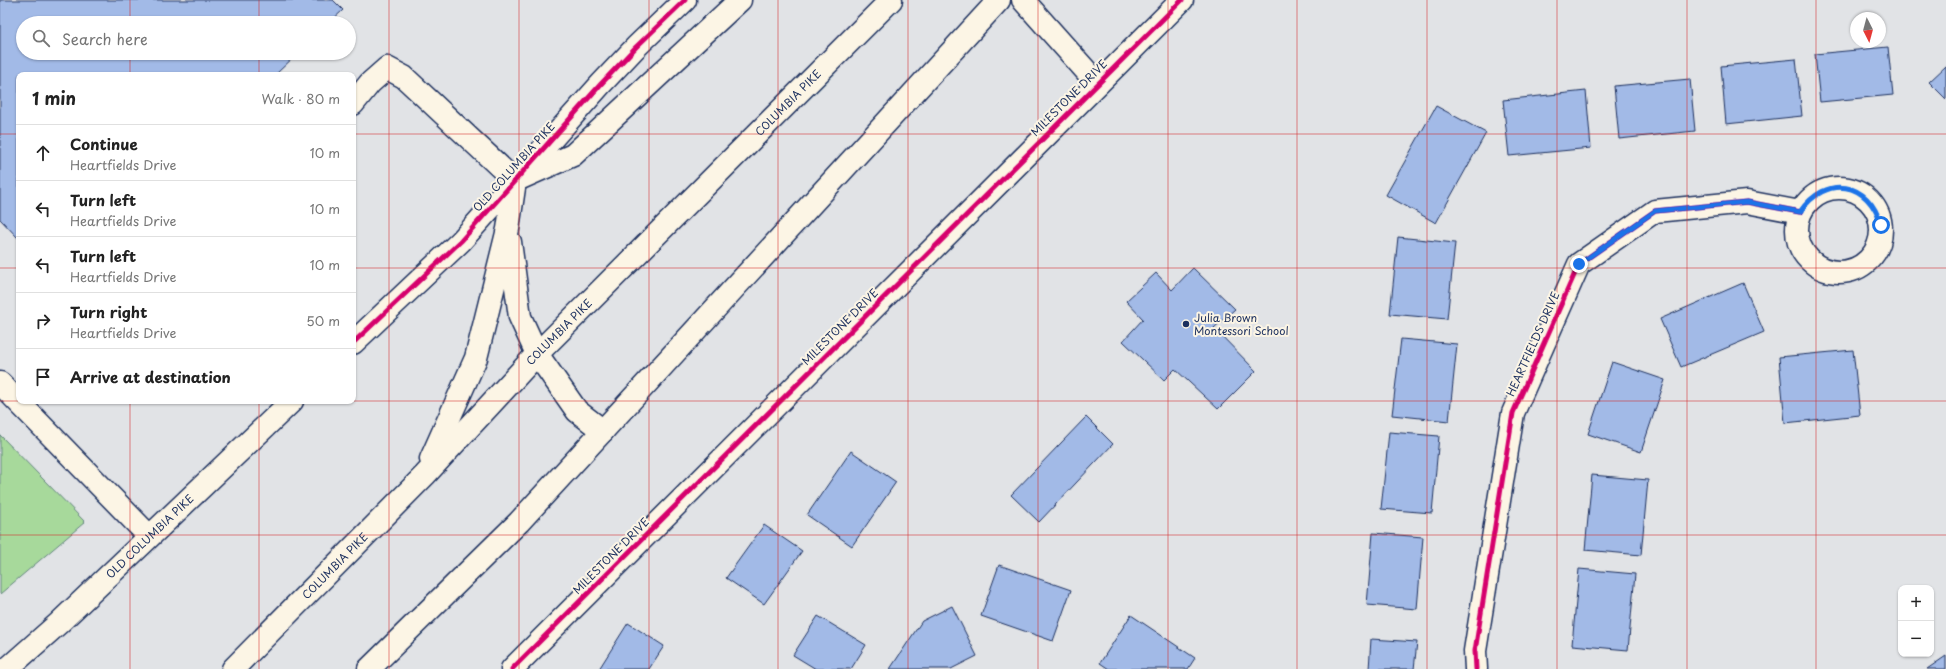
<!DOCTYPE html>
<meta charset="utf-8">
<style>
:root{--surface:#fff;--page:#f2f2f2;--text:#222;--muted:#767676;--line:#e0e0e0}
body{margin:0;font-family:"Playpen Sans",sans-serif;background:var(--page);color:var(--text)}
.controls{position:absolute;right:12px;bottom:12px;display:grid;overflow:hidden;border-radius:8px;box-shadow:0 1px 3px #0004}
.controls button{width:36px;height:36px;display:grid;place-items:center;padding:0;border:0;border-bottom:1px solid var(--line);background:var(--surface);color:var(--text);font:20px sans-serif}
.compass{position:absolute;left:1850px;top:12px;width:36px;height:36px;border-radius:50%;background:var(--surface);box-shadow:0 1px 3px #0004;rotate:174deg}
.stop{position:absolute;width:12px;height:12px;margin:-9px;border:3px solid #1a73e8;border-radius:50%;background:#fff}
.stop.end{background:#1a73e8;border-color:#fff;box-shadow:0 1px 4px #0008}
.list{margin:0;padding:0;list-style:none}
h2{display:flex;justify-content:space-between;align-items:center;height:52px;margin:0;padding:0 16px;font-size:17px}
h2 small{font-size:13px;font-weight:400;color:var(--muted)}
.list li{display:grid;grid-template-columns:26px 1fr auto;gap:12px;align-items:center;box-sizing:border-box;height:56px;padding:0 16px;border-top:1px solid var(--line)}
.list b{display:block;font-size:15px;white-space:nowrap}
.list p{margin:0;font-size:13px;white-space:nowrap;color:var(--muted)}
.list em{font-size:13px;font-style:normal;color:var(--muted)}
.icon{flex:none;width:22px;height:22px;fill:none;stroke:currentColor;stroke-width:2;stroke-linecap:round;stroke-linejoin:round}
.map{position:relative;flex:none;width:1946px;height:669px;overflow:hidden}
.search{position:absolute;background:var(--surface);box-shadow:0 1px 3px #0004;left:16px;top:16px;width:340px;height:44px;display:flex;align-items:center;gap:10px;box-sizing:border-box;padding:0 14px;border-radius:22px;color:var(--muted);font-size:15px}
.panel{position:absolute;background:var(--surface);box-shadow:0 1px 3px #0004;left:16px;top:72px;width:340px;height:332px;border-radius:8px}
.map>svg:first-child{display:block}
</style>
<div class="map">
<svg width="1946" height="669" viewBox="0 0 1946 669">
<rect width="100%" height="100%" fill="#e1e3e6"/>
<filter id="ink" filterUnits="userSpaceOnUse"><feTurbulence type="fractalNoise" baseFrequency=".025" numOctaves="2"/><feDisplacementMap in="SourceGraphic" scale="8" xChannelSelector="R" yChannelSelector="G"/><feConvolveMatrix kernelMatrix="1 2 1 2 8 2 1 2 1" color-interpolation-filters="sRGB"/></filter>
<g filter="url(#ink)">
<path fill="#a7d99b" stroke="#61847c" d="M 0,435 L 85,522 L 0,594 Z"/>
<g fill="#a2bae7" stroke="#1b2f5e">
<path d="M 0,0 L 333,0 L 343,10 L 329,23 L 23,23 L 23,53 L 298,53 L 275,75 L 19,75 L 19,239 L 0,219 Z"/>
<path d="M 1888,47 L 1893,95 L 1820,102 L 1815,54 Z"/>
<path d="M 1796,59 L 1802,116 L 1726,124 L 1721,66 Z"/>
<path d="M 1946,66 L 1946,99 L 1929,82 Z"/>
<path d="M 1690,79 L 1695,131 L 1619,139 L 1614,86 Z"/>
<path d="M 1586,91 L 1591,148 L 1509,156 L 1503,100 Z"/>
<path d="M 1436,106 L 1486,133 L 1436,223 L 1386,195 Z"/>
<path d="M 1398,237 L 1455,243 L 1447,319 L 1390,314 Z"/>
<path d="M 1193,268 L 1235,309 L 1214,328 L 1256,371 L 1218,409 L 1175,369 L 1164,380 L 1123,341 L 1143,319 L 1126,301 L 1156,273 L 1172,290 Z"/>
<path d="M 1743,283 L 1764,332 L 1681,367 L 1660,319 Z"/>
<path d="M 1401,339 L 1457,344 L 1449,421 L 1392,415 Z"/>
<path d="M 1853,350 L 1860,415 L 1785,423 L 1779,357 Z"/>
<path d="M 1612,362 L 1665,380 L 1641,452 L 1588,434 Z"/>
<path d="M 1086,417 L 1113,444 L 1039,522 L 1011,495 Z"/>
<path d="M 1389,432 L 1439,436 L 1432,513 L 1381,509 Z"/>
<path d="M 851,451 L 896,482 L 852,546 L 807,515 Z"/>
<path d="M 1592,475 L 1648,480 L 1641,555 L 1585,550 Z"/>
<path d="M 764,525 L 802,551 L 764,604 L 726,578 Z"/>
<path d="M 1373,533 L 1423,537 L 1417,609 L 1367,605 Z"/>
<path d="M 999,565 L 1071,590 L 1053,641 L 981,616 Z"/>
<path d="M 1579,569 L 1635,574 L 1628,650 L 1572,645 Z"/>
<path d="M 952,606 L 977,656 L 951,669 L 890,669 L 922,621 Z"/>
<path d="M 1131,615 L 1195,658 L 1188,669 L 1109,669 L 1100,663 Z"/>
<path d="M 818,616 L 866,645 L 851,669 L 816,669 L 793,655 Z"/>
<path d="M 628,623 L 664,646 L 649,669 L 599,669 Z"/>
<path d="M 1371,639 L 1417,642 L 1414,669 L 1369,669 Z"/>
<path d="M 1946,656 L 1946,669 L 1927,669 Z"/>
</g>
<g fill="none" stroke-linecap="round" stroke-linejoin="round">
<g stroke="#1b2f5e" stroke-width="25">
<g id="minor">
<path d="M 1023,0 L 1097,83"/>
<path d="M 353,104 L 370,83 L 387,68 L 404,77 L 515,181"/>
<path d="M 521,178 L 573,155 L 740,0"/>
<circle cx="1839" cy="230" r="42"/>
<path d="M 353,343 L 461,241 L 601,84 L 636,47 L 685,0"/>
<path d="M 0,383 L 149,536"/>
<path id="s1" d="M 7,669 L 59,623 L 292,401"/>
<path d="M 512,669 L 1182,0"/>
<path d="M 1476,669 L 1475,651 L 1513,413 L 1579,264 L 1655,211 L 1747,202 L 1800,212"/>
</g>
</g>
<g stroke="#1b2f5e" stroke-width="25">
<g id="highway">
<path d="M 510,242 L 520,317 L 537,354 L 577,411 L 603,431"/>
<path d="M 431,459 L 476,358 L 508,229 L 515,181"/>
<path id="s2" d="M 233,669 L 425,475 L 537,354 L 891,0"/>
<path d="M 369,669 L 519,522 L 999,0"/>
</g>
</g>
<use href="#minor" stroke="#fcf5e5" stroke-width="22"/>
<use href="#highway" stroke="#fcf5e5" stroke-width="22"/>
<g stroke="#fcf5e5" stroke-width="8">
<g id="cycleway">
<path d="M 353,343 L 461,241 L 601,84 L 636,47 L 685,0"/>
<path d="M 512,669 L 1182,0"/>
<path d="M 1476,669 L 1475,651 L 1513,413 L 1579,264 L 1655,211 L 1747,202 L 1800,212"/>
</g>
</g>
<use href="#cycleway" stroke="#d6006c" stroke-width="5"/>
</g>
</g>
<g fill="none" stroke-linecap="round" stroke-linejoin="round" filter="url(#ink)">
<path stroke="#1a73e8" stroke-width="5" d="M 1579,264 L 1655,211 L 1747,202 L 1800,212 C 1826,174 1869,181 1881,225"/>
</g>
<path fill="none" stroke="#d62828" stroke-width="1" stroke-opacity="0.55" d="M 130,0 L 130,23M 259,0 L 259,23M 389,0 L 389,669M 519,0 L 519,669M 649,0 L 649,669M 778,0 L 778,669M 908,0 L 908,669M 1038,0 L 1038,669M 1168,0 L 1168,669M 1297,0 L 1297,669M 1427,0 L 1427,669M 1557,0 L 1557,669M 1687,0 L 1687,669M 1816,0 L 1816,669M 130,53 L 130,75M 259,53 L 259,75M 0,134 L 19,134M 353,134 L 1946,134M 0,268 L 19,268M 353,268 L 1946,268M 0,401 L 1946,401M 130,401 L 130,669M 259,401 L 259,669M 0,535 L 1946,535"/>
<circle fill="#1b2f5e" stroke="#fcf5e5" stroke-width="1.5" cx="1186" cy="324" r="4"/>
<g text-anchor="middle" stroke-width="4" stroke-linejoin="round" paint-order="stroke">
<g font-size="11" fill="#1b2f5e" stroke="#fcf5e5">
<text transform="translate(1069 98) rotate(-45)" y="4">MILESTONE DRIVE</text>
<text dy="4" stroke="none"><textPath href="#s2" startOffset="793">COLUMBIA PIKE</textPath></text>
<text transform="translate(514 167) rotate(-48)" y="4">OLD COLUMBIA PIKE</text>
<text transform="translate(840 327) rotate(-45)" y="4">MILESTONE DRIVE</text>
<text dy="4" stroke="none"><textPath href="#s2" startOffset="469">COLUMBIA PIKE</textPath></text>
<text transform="translate(1533 344) rotate(-66)" y="4">HEARTFIELDS DRIVE</text>
<text dy="4" stroke="none"><textPath href="#s1" startOffset="195">OLD COLUMBIA PIKE</textPath></text>
<text transform="translate(611 556) rotate(-45)" y="4">MILESTONE DRIVE</text>
<text dy="4" stroke="none"><textPath href="#s2" startOffset="145">COLUMBIA PIKE</textPath></text>
</g>
<g font-size="11" fill="#1b2f5e" stroke="#fcf5e5" text-anchor="start">
<text x="1194" y="322">Julia Brown<tspan x="1194" dy="13">Montessori School</tspan></text>
</g>
</g>
</svg>
<div class="controls">
<button>+</button>
<button>−</button>
</div>
<svg class="compass" viewBox="-18 -18 36 36"><path d="M0-13l5 13h-10z" fill="#e53935"/><path d="M0 13l5-13h-10z" fill="#767676"/></svg>
<div class="stop" style="left:1881px;top:225px"></div>
<div class="stop end" style="left:1579px;top:264px"></div>
<div class="search"><svg class="icon" aria-label="search" viewBox="0 0 24 24"><circle cx="10" cy="10" r="6"/><path d="M15 15l6 6"/></svg>Search here</div>
<section class="panel">
<h2>1 min<small>Walk · 80 m</small></h2>
<ul class="list">
<li><svg class="icon" aria-label="ahead" viewBox="0 0 24 24"><path d="M12 20V5M6 11l6-6 6 6"/></svg><div><b>Continue</b><p>Heartfields Drive</p></div><em>10 m</em></li>
<li><svg class="icon" aria-label="left" viewBox="0 0 24 24"><path d="M17 20v-9H6M10 6l-5 5 5 5"/></svg><div><b>Turn left</b><p>Heartfields Drive</p></div><em>10 m</em></li>
<li><svg class="icon" aria-label="left" viewBox="0 0 24 24"><path d="M17 20v-9H6M10 6l-5 5 5 5"/></svg><div><b>Turn left</b><p>Heartfields Drive</p></div><em>10 m</em></li>
<li><svg class="icon" aria-label="right" viewBox="0 0 24 24"><path d="M7 20v-9h11M14 6l5 5-5 5"/></svg><div><b>Turn right</b><p>Heartfields Drive</p></div><em>50 m</em></li>
<li><svg class="icon" aria-label="arrive" viewBox="0 0 24 24"><path d="M6 21V4h12l-3 4 3 4H6"/></svg><div><b>Arrive at destination</b></div></li>
</ul>
</section>
</div>
